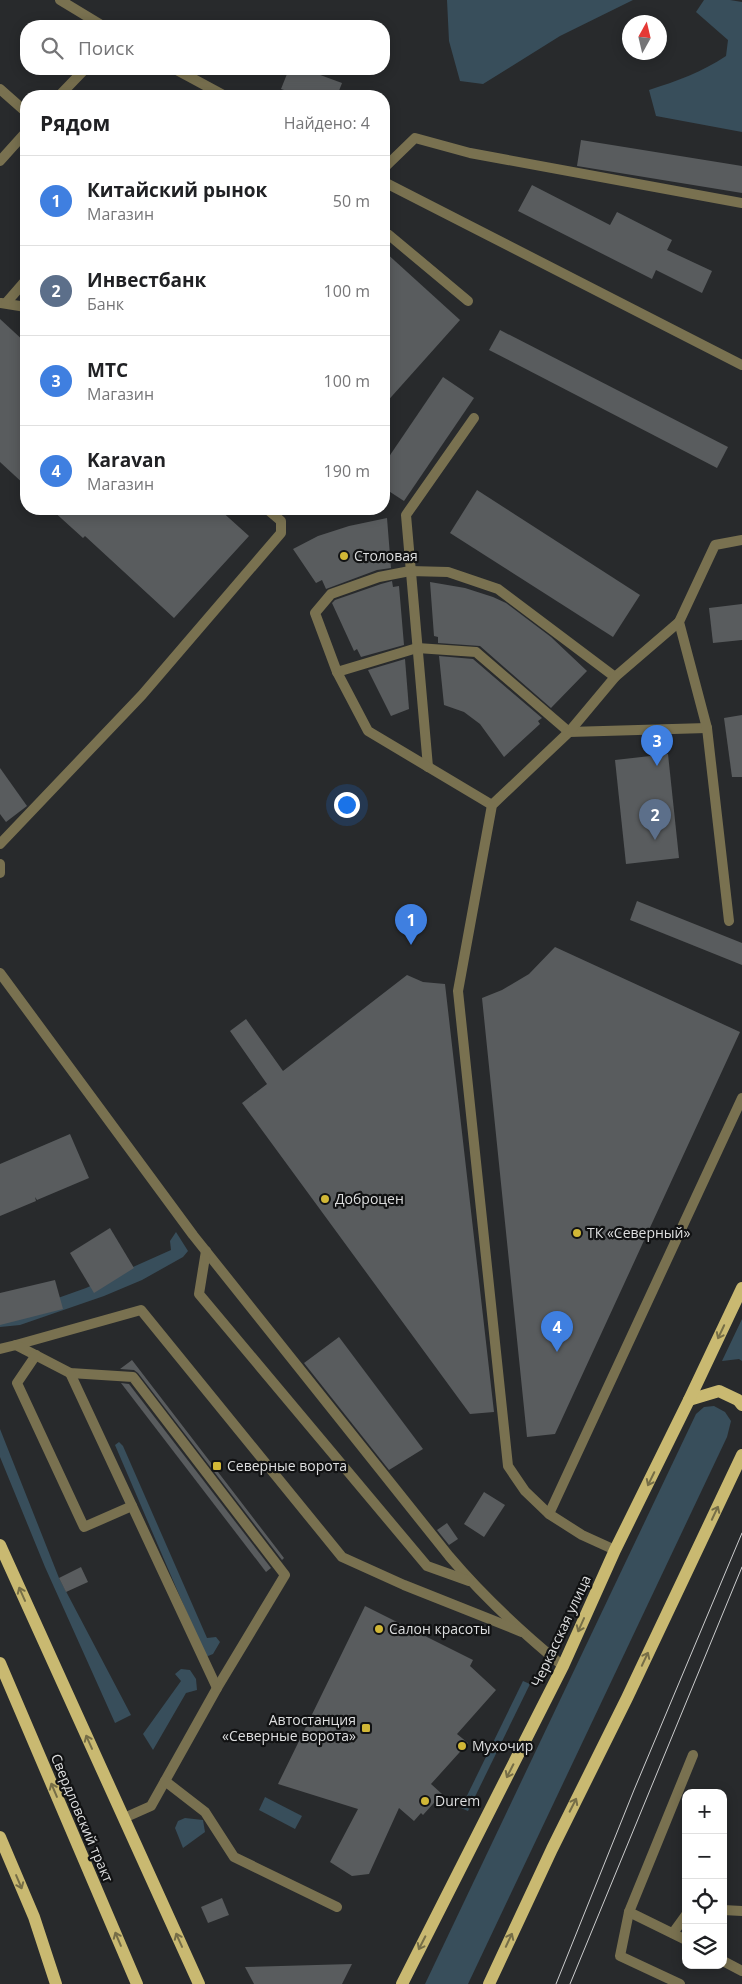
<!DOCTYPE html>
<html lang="ru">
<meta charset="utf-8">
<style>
:root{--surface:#fff;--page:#f2f2f2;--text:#202124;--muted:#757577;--line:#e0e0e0;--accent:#0b8043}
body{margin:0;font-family:"Open Sans",sans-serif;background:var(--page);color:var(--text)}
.controls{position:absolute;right:15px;bottom:15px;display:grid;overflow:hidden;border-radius:10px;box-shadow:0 2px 12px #0003}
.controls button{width:45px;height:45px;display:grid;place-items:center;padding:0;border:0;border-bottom:1px solid var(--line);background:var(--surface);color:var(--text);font:25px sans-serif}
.compass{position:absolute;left:622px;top:15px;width:45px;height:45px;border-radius:50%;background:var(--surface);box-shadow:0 2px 12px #0003;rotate:8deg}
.you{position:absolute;left:346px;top:804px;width:18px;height:18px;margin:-12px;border:4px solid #fff;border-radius:50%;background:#1a73e8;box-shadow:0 0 0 8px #1a73e833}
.badge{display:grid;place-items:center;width:32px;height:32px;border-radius:50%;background:var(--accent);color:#fff;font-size:16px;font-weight:700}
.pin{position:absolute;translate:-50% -41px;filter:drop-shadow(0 1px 2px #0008)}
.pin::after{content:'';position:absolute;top:26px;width:18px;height:15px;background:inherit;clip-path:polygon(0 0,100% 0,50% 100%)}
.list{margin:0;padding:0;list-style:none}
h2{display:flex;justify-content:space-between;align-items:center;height:65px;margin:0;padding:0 20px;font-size:21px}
h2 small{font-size:16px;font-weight:400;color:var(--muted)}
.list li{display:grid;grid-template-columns:32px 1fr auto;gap:15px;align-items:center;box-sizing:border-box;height:90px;padding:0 20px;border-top:1px solid var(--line)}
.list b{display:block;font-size:19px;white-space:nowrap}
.list p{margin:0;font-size:16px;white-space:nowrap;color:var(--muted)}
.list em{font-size:16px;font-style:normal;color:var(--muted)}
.icon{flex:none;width:28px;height:28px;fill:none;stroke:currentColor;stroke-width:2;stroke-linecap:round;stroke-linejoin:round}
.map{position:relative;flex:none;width:742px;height:1984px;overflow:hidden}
.search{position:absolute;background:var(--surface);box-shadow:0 2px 12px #0003;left:20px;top:20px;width:370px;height:55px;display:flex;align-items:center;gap:12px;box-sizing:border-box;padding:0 18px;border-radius:20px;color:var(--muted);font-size:19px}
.panel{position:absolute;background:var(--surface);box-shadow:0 2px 12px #0003;left:20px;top:90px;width:370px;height:425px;border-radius:20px}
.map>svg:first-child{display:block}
</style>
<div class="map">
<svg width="742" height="1984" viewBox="0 0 742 1984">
<rect width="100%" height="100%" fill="#282a2c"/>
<g fill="#384e5b">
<path d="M 447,0 L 633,0 L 560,36 L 483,84 L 460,81 L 449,41 Z"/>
<path d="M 704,0 L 730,0 L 742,2 L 742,132 L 656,116 L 649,90 C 677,81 702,72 726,56 L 728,40 L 696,12 Z"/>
<path d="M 176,1232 L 188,1251 L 183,1257 L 142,1280 L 104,1296 L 20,1325 L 0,1327 L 0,1315 L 13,1314 L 86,1288 L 171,1250 L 170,1241 Z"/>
<path d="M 742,1319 L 742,1361 L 739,1359 L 722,1361 Z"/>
<path d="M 714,1406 L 725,1412 L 731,1421 L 727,1437 L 468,1984 L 425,1984 L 696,1414 L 704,1407 Z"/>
<path d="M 0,1429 L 59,1578 L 131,1715 L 115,1723 L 45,1567 L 0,1457 Z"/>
<path d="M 119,1442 L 123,1446 L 207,1638 L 216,1637 L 220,1642 L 213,1654 L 208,1656 L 205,1655 L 115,1445 Z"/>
<path d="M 181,1669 L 190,1670 L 196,1679 L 197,1690 L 186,1693 L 153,1750 L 143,1734 L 181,1681 L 175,1674 Z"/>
<path d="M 523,1681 L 530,1684 L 468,1811 L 461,1808 Z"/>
<path d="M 265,1797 L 302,1816 L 295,1829 L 259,1810 Z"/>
<path d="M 185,1818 L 203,1820 L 205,1832 L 183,1848 L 175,1828 L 178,1821 Z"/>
</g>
<g fill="#595c5e">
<path d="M 289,69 L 304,69 L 342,83 L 337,96 L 302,96 L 281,89 Z"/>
<path d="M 581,140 L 742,166 L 742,193 L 577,166 Z"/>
<path d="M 532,185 L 610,225 L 617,212 L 672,240 L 667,250 L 712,271 L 702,293 L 656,270 L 652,279 L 518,211 Z"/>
<path d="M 384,251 L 460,320 L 384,405 Z"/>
<path d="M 0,319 L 26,343 L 26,486 L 0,462 Z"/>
<path d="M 500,330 L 728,447 L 717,468 L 489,350 Z"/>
<path d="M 443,377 L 474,398 L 404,501 L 384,488 L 384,464 Z"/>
<path d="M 477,490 L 640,595 L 613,637 L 450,533 Z"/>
<path d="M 51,509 L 219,509 L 249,536 L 174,618 L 85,536 L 83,538 Z"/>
<path d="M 387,518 L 391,568 L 377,570 L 326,589 L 322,580 L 316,583 L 293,549 L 318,536 L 349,526 Z"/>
<path d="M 392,581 L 393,587 L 399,586 L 404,645 L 361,657 L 357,649 L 354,651 L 332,603 L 335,600 L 381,584 Z"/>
<path d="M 430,582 L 465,588 L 493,597 L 506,603 L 551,637 L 587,671 L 551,708 L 480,646 L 438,643 L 438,637 L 434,636 Z"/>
<path d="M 742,604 L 742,640 L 713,643 L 709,608 Z"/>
<path d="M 439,656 L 473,659 L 542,718 L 538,721 L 540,724 L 504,757 L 480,724 L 464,712 L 444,705 Z"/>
<path d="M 405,659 L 409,709 L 391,716 L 368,670 Z"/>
<path d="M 742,715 L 742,777 L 732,777 L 724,718 Z"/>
<path d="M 668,754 L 679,858 L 626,864 L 615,760 Z"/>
<path d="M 0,768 L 27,806 L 6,822 L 0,814 Z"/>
<path d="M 637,901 L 742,943 L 742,965 L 630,920 Z"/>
<path d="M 555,947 L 740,1032 L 555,1434 L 527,1437 L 482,998 L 502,990 L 529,974 Z"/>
<path d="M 407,975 L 423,982 L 445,984 L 494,1412 L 470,1414 L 242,1103 L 267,1084 L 230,1031 L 246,1019 L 283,1071 Z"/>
<path d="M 70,1134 L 89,1178 L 37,1200 L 35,1197 L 36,1201 L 0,1216 L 0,1164 Z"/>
<path d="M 110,1228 L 134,1268 L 94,1293 L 70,1253 Z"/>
<path d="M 55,1280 L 63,1309 L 0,1325 L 0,1293 Z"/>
<path d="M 339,1337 L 423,1449 L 389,1470 L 304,1363 Z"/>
<path d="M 132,1360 L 284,1558 L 282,1560 L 138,1373 L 134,1370 L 120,1369 Z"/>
<path d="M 121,1383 L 129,1384 L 271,1568 L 266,1572 Z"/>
<path d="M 484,1492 L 505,1505 L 484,1537 L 464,1524 Z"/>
<path d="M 447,1523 L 458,1539 L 449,1545 L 437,1530 Z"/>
<path d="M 81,1567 L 88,1582 L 66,1592 L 59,1578 Z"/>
<path d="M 365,1606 L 473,1660 L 470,1666 L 496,1690 L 457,1734 L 468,1743 L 431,1784 L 442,1794 L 423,1815 L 421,1813 L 414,1821 L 399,1808 L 369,1874 L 352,1876 L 330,1862 L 358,1809 L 278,1784 Z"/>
<path d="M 222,1898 L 229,1915 L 208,1923 L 201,1907 Z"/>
<path d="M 352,1964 L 342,1984 L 254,1984 L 245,1967 Z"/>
</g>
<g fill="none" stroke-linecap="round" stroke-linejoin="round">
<g stroke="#797150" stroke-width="10">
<path d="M 60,0 L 103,26"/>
<path d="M 175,69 L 225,96"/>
<path d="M 0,89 L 26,112"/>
<path d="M 59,96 L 85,69"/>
<path d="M 0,161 L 26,132"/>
<path d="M 384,168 L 415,138 L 470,153 L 742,203"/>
<path d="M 384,182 L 742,365"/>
<path d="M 384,240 L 389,235 L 468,301"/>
<path d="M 1,303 L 26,307"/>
<path d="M 6,303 L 26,280"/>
<path d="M 337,672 L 417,648 L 476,652 L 569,732 L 707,728"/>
<path d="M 428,767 L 406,515 L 474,418"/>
<path d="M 492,805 L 368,731 L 337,672 L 315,613 L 331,594 L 379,577 L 410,571 L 448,572 L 498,589 L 615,677"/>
<path d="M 0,844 L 142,695 L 281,533 L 281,521 L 267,509"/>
<path d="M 0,864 L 0,873"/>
<path d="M 729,921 L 707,728 L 679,622 L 715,545 L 742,540"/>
<path d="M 0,973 L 193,1235 L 449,1556 C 482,1595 524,1634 563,1666"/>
<path d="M 206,1251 L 199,1294 L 427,1566 L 469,1581"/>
<path d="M 16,1345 L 141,1310 L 342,1557 L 404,1585 L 522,1632"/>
<path d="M 0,1349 L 16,1345 L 70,1373 L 133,1377 L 285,1575 L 217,1688 L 151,1806 L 124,1818"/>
<path d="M 36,1355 L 17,1383 L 84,1527 L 132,1506"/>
<path d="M 70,1373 L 217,1688"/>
<path d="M 549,1514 L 525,1491 L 508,1466 L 458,991 L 492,805 L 569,732 L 615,677 L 679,622"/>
<path d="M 615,1550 L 582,1535 L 549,1514 L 742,1098"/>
<path d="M 165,1781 L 205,1812 L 234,1857 L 337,1907"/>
<path d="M 723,1910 L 742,1911"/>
<path d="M 629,1912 L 620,1956 L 680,1984"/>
<path d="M 673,1933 L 686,1915"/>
<path d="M 686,1940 L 629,1912 L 693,1755"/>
<path d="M 723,1961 L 742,1971"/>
</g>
<g stroke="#c9b971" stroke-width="12">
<path d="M 689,1400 L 719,1391 L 738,1400 L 742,1405"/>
<path d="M 0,1545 L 199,1984"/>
<path d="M 0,1663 L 137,1984"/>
<path d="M 0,1837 L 34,1917 L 56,1984"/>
<path d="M 402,1984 L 563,1666 L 615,1550 L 689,1400 L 742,1288"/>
<path d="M 489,1984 L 552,1849 L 627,1698 L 742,1455"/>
</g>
<g stroke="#cccdce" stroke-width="1">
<path d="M 556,1984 L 634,1790 L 742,1533"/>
<path d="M 570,1984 L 742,1567"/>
</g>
</g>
<defs><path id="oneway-shaft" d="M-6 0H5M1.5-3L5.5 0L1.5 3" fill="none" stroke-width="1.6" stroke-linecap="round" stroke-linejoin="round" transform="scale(1.25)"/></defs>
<g stroke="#766e47">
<use href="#oneway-shaft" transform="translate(721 1332) rotate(115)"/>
<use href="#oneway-shaft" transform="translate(651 1479) rotate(116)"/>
<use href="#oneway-shaft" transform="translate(715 1513) rotate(-65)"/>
<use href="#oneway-shaft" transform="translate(22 1594) rotate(-114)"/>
<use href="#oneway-shaft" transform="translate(581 1625) rotate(114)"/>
<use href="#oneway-shaft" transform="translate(645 1659) rotate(-65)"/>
<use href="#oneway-shaft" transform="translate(89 1742) rotate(-114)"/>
<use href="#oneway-shaft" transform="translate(510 1771) rotate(117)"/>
<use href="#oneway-shaft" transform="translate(54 1790) rotate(-113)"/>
<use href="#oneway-shaft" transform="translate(573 1805) rotate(-63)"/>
<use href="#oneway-shaft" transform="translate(19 1882) rotate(67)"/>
<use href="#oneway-shaft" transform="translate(118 1939) rotate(-113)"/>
<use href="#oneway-shaft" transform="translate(179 1940) rotate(-114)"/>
<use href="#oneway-shaft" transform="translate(509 1940) rotate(-65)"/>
<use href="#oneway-shaft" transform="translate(422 1943) rotate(117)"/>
</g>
<g fill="#d1b736" stroke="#111213" stroke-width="2">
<circle cx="344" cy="556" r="5"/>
<circle cx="325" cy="1199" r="5"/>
<circle cx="577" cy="1233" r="5"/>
<rect x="212" y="1461" width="10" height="10" rx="2.5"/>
<circle cx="379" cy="1629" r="5"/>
<rect x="361" y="1723" width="10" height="10" rx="2.5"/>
<circle cx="462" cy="1746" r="5"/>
<circle cx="425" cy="1801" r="5"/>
</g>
<g text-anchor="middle" stroke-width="4.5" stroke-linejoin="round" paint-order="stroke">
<g font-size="14" fill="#dedfe0" stroke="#111213" text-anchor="start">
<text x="354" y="561">Столовая</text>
<text x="335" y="1204">Доброцен</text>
<text x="587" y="1238">ТК «Северный»</text>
<text x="227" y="1471">Северные ворота</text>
<text x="389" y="1634">Салон красоты</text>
<text x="356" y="1725" text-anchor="end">Автостанция<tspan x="356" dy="16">«Северные ворота»</tspan></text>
<text x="472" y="1751">Мухочир</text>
<text x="435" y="1806">Durem</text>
</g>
<g font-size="14" fill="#dedfe0" stroke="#111213">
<text transform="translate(561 1631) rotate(-65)" y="5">Черкасская улица</text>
<text transform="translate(82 1818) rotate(67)" y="5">Свердловский тракт</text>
</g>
</g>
</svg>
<div class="controls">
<button>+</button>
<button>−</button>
<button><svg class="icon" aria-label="locate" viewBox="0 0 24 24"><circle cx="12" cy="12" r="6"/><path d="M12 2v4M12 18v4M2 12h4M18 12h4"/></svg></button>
<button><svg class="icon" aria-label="layers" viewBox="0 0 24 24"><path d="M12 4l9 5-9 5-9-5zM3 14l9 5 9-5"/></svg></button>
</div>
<svg class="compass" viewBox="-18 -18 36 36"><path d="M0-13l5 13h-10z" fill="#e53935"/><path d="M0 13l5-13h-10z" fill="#757577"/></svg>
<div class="you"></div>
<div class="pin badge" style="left:411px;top:945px;background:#3f7fe0">1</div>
<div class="pin badge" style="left:655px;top:840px;background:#5c6f8a">2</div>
<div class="pin badge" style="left:657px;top:766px;background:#3f7fe0">3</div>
<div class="pin badge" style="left:557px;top:1352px;background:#3f7fe0">4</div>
<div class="search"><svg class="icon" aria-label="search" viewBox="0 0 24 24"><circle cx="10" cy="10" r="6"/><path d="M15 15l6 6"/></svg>Поиск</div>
<section class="panel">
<h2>Рядом<small>Найдено: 4</small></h2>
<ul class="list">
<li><span class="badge" style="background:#3f7fe0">1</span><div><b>Китайский рынок</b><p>Магазин</p></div><em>50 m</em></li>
<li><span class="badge" style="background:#5c6f8a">2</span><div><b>Инвестбанк</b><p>Банк</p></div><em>100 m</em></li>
<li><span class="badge" style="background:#3f7fe0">3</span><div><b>МТС</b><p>Магазин</p></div><em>100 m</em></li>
<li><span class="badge" style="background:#3f7fe0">4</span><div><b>Karavan</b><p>Магазин</p></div><em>190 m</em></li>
</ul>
</section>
</div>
